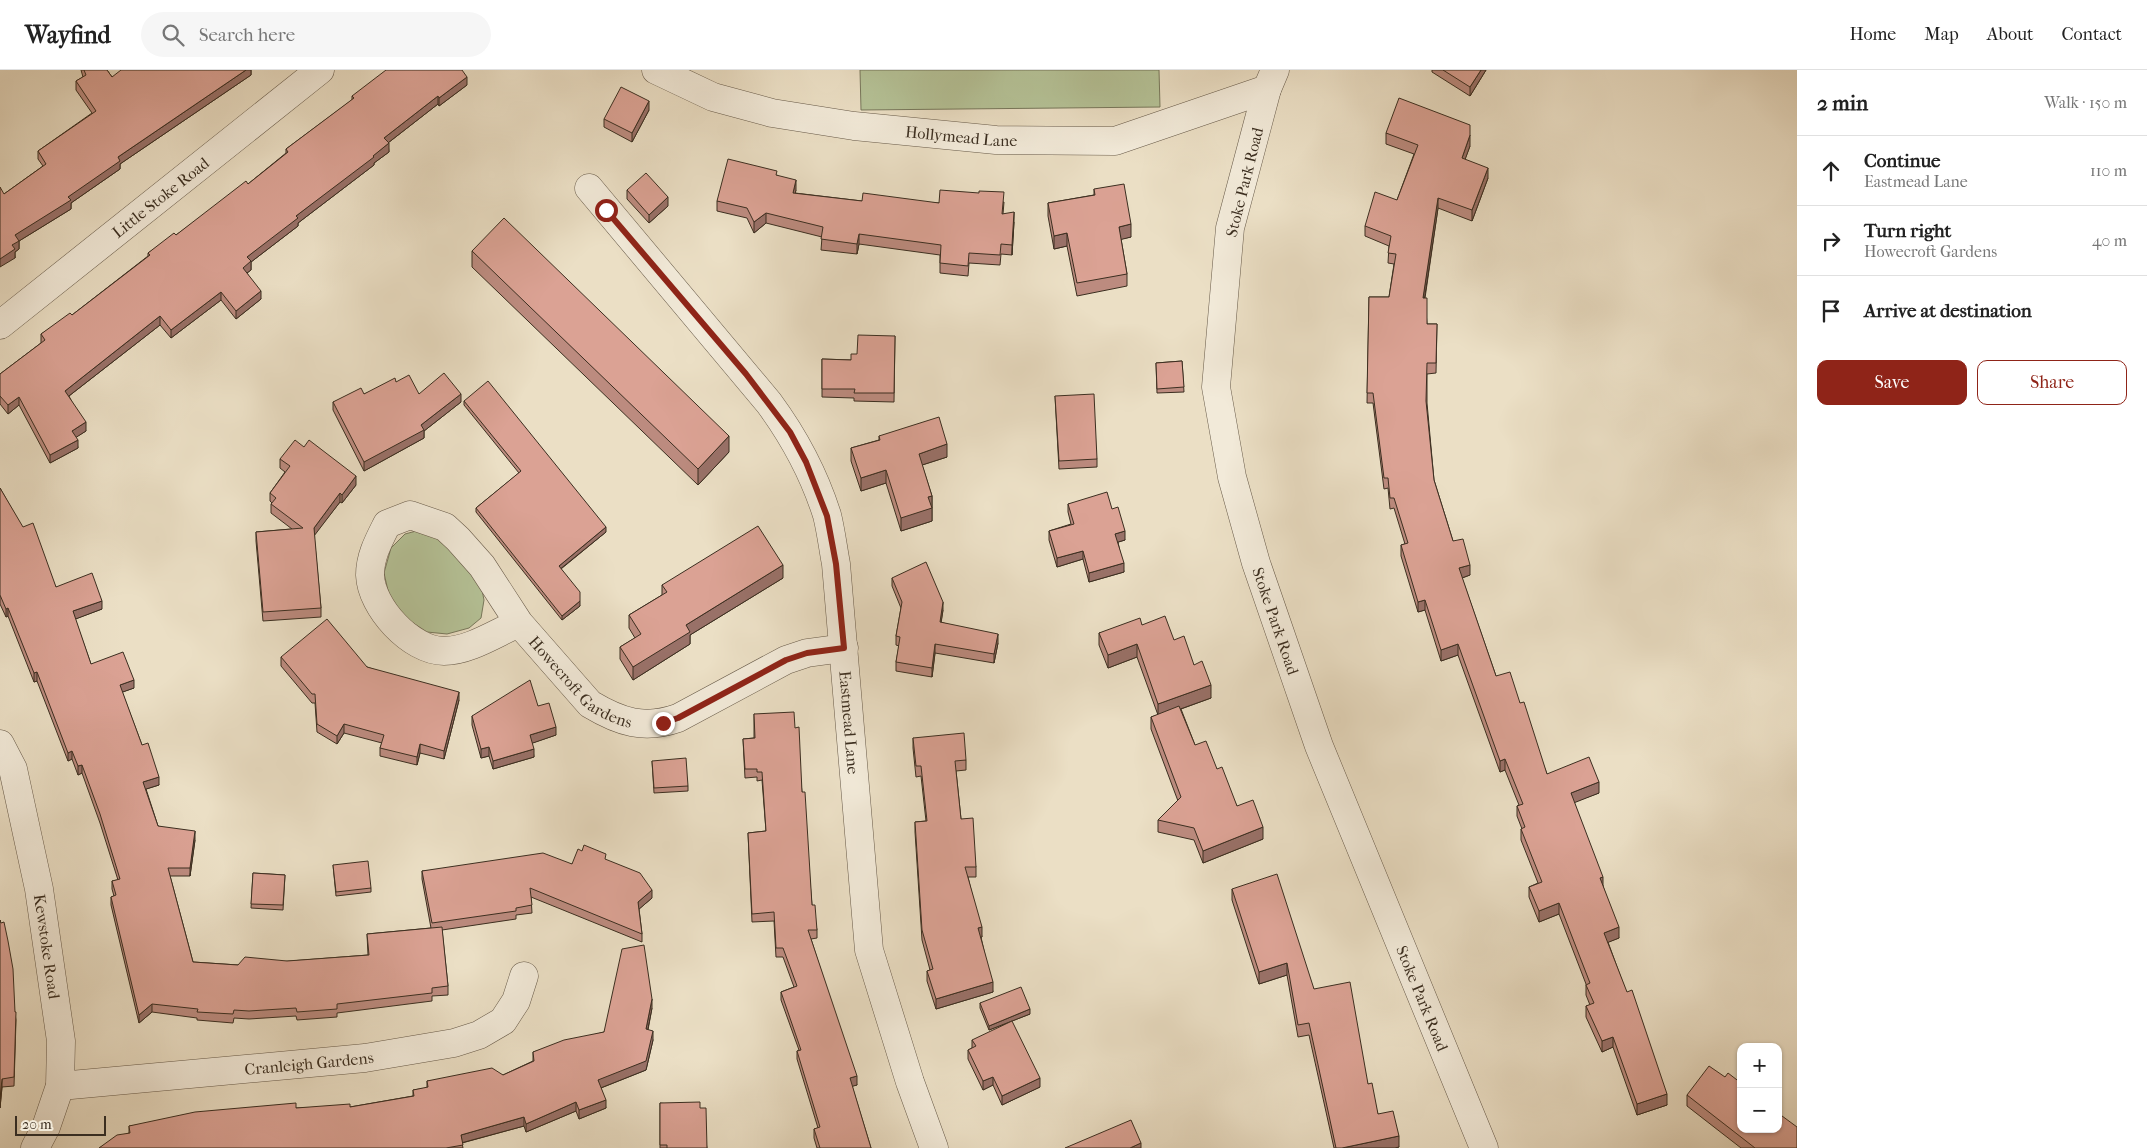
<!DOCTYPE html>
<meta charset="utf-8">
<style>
:root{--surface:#fff;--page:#f6f6f6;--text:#222;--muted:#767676;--line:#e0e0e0;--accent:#8f2418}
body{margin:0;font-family:"IM FELL French Canon",serif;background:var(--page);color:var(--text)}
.controls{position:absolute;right:15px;bottom:15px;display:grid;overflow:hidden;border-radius:10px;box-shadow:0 1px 4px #0004}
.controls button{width:45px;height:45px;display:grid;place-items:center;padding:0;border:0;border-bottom:1px solid var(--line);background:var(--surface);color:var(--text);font:25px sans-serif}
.scale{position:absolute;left:15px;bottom:12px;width:91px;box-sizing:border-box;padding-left:5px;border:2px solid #3b2e20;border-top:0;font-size:14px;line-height:18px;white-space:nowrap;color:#3b2e20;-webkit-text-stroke:4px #f2ead9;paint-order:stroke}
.stop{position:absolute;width:15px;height:15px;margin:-11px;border:4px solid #8f2418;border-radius:50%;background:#fff}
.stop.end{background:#8f2418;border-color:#fff;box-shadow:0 1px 5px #0008}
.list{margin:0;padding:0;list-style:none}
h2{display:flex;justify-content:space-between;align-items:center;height:65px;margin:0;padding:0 20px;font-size:21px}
h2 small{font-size:16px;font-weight:400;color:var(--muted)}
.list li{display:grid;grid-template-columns:32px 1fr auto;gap:15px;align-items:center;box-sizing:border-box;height:70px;padding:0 20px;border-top:1px solid var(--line)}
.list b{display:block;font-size:19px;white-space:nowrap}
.list p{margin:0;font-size:16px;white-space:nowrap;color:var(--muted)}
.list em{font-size:16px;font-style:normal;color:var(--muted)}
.actions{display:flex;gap:10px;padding:15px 20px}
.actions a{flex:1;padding:11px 0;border:1px solid var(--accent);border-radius:10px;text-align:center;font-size:18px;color:var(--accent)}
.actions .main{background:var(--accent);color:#fff}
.icon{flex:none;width:28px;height:28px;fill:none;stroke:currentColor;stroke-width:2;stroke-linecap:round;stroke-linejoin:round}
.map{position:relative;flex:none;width:1797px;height:1078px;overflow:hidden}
header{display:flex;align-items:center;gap:30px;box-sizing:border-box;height:70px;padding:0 25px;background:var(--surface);border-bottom:1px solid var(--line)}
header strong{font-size:24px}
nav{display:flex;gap:28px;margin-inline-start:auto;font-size:18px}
.search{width:350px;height:45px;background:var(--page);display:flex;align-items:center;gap:12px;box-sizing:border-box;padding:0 18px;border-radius:28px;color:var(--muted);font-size:19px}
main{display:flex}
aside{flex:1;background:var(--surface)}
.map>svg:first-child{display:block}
</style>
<header>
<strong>Wayfind</strong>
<div class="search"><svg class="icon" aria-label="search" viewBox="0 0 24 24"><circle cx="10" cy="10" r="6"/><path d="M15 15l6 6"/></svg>Search here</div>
<nav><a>Home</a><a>Map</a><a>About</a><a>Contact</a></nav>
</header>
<main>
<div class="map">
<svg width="1797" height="1078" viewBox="0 0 1797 1078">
<rect width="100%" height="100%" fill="#ebdfc5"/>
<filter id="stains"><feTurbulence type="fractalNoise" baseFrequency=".004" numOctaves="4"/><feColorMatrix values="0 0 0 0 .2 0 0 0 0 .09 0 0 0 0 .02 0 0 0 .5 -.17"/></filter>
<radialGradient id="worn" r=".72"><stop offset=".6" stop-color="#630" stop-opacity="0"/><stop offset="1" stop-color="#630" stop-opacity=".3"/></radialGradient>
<g fill="#b5c297" stroke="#78785c">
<path d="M 860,0 L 1159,0 L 1160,37 L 861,40 Z"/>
<path d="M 420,460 L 436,466 L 450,477 L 481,515 L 484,530 L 481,548 L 469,558 L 447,564 L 427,562 L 404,547 L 389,525 L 384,503 L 391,478 L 405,464 Z"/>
</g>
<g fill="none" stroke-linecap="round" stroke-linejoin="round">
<g stroke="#675a49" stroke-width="29">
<g id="minor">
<path id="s1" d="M 656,0 L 713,27 L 772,43 L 854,56 L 996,70 L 1115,71 L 1267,19"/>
<path id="s2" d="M 1275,0 L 1267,19 L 1230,158 L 1216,317 L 1232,407 L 1256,493 L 1319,676 L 1484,1078"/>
<path id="s3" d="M 589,118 L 769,333 C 794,367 814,404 827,445 C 831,461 833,478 836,494 L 869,880 L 910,1012 L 934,1078"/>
<path id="s4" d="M 0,255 L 320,0"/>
<path id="s5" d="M 519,553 C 496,563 469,581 444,581 C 411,581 371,537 370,505 C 370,486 379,470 387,454 L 410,445 L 445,457 L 458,469 L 482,496 L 519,553 L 590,634 C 620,652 644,660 678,648 L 786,590 L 807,583 L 844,578"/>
<path id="s6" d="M 0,674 L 13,699 L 39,819 L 61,971 L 60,1016 L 46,1057 L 35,1078"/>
<path id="s7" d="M 60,1016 L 365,988 L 454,973 L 479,965 L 503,951 L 516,931 L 524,906"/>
</g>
</g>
<use href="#minor" stroke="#f2ead9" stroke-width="28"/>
</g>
<g fill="#bc8b7f" stroke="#3b2e20">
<path d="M 81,0 L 107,0 L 112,7 L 251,0 L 251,5 L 120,94 L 120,99 L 71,133 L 71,139 L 19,171 L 19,179 L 15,182 L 15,188 L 4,124 L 43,96 L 38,89 L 38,81 L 92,43 L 76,20 L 76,11 L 83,7 Z"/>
<path d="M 1432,0 L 1486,0 L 1470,26 L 1432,2 Z"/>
<path d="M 467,15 L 439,36 L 438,34 L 388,73 L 389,82 L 374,93 L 374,95 L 298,153 L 298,156 L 251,192 L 251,200 L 247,203 L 261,229 L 236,249 L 221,230 L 171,268 L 160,255 L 69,326 L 86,361 L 76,367 L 78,378 L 50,393 L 19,335 L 8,344 L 0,334 L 0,304 L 41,273 L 41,264 L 72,245 L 148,186 L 148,183 L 176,165 L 248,114 L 286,83 L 286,79 L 352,30 L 352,26 Z"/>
<path d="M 649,40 L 632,72 L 604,57 L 604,49 Z"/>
<path d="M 1386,63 L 1470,76 L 1465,89 L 1488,108 L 1472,151 L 1438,138 L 1425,228 L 1427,254 L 1437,254 L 1436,303 L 1427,304 L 1427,333 L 1434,410 L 1453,471 L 1470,505 L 1462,508 L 1496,606 L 1520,633 L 1547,704 L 1599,723 L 1574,732 L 1603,816 L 1619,868 L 1608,872 L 1667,1035 L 1637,1045 L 1613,977 L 1602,982 L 1586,947 L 1586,936 L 1590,935 L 1586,925 L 1586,914 L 1559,844 L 1539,852 L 1529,827 L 1529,817 L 1538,813 L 1521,770 L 1521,759 L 1522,759 L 1517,746 L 1517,736 L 1519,735 L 1505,700 L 1500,702 L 1458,585 L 1441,591 L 1425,540 L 1418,542 L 1401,486 L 1401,475 L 1405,474 L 1394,438 L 1390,439 L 1388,418 L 1384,419 L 1373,333 L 1367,333 L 1369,227 L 1389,227 L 1394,194 L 1388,193 L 1389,176 L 1365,166 L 1365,156 L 1397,130 L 1414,84 L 1386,74 Z"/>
<path d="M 777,105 L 796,120 L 795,123 L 862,131 L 939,133 L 1004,132 L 1003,144 L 1014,152 L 1012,185 L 1001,184 L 1000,195 L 969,193 L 968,206 L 940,203 L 940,185 L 859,174 L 857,184 L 821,180 L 822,167 L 766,153 L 754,163 L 747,148 L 717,141 L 717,131 Z"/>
<path d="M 1094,119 L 1131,167 L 1121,169 L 1127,204 L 1127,216 L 1077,226 L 1067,176 L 1054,179 L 1048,146 L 1048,133 L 1094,125 Z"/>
<path d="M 627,120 L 668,136 L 649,153 L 627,129 Z"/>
<path d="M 472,181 L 729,382 L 698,415 L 472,197 Z"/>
<path d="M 895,266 L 894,332 L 854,331 L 854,328 L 822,327 L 822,289 L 851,290 L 857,284 Z"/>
<path d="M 1182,291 L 1184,322 L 1157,323 L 1156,293 Z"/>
<path d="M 396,312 L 419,324 L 461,332 L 424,361 L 424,368 L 364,401 L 333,340 L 333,332 L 364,324 Z"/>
<path d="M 1055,326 L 1097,389 L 1097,397 L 1059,399 Z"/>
<path d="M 464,331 L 606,462 L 561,499 L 580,536 L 562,550 L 476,442 L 476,438 L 519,403 L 464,335 Z"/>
<path d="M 879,366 L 947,387 L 922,395 L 932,426 L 932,451 L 901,461 L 886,413 L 861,421 L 851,391 L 851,378 L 879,370 Z"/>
<path d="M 280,389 L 356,415 L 342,433 L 340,432 L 314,465 L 321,538 L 321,547 L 263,551 L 256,471 L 256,462 L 292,459 L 271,443 L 271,434 L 272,433 L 270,431 L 270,423 L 285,402 L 280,398 Z"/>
<path d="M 0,418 L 56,517 L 102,539 L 75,549 L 91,594 L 134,618 L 122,622 L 142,675 L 159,715 L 146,719 L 158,756 L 195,770 L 190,806 L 170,806 L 193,892 L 238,895 L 368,885 L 367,864 L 431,858 L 422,809 L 422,801 L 572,794 L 606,790 L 652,828 L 639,839 L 642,864 L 642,872 L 531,827 L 532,843 L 516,845 L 516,849 L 442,860 L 448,916 L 448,925 L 432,926 L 432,931 L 337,943 L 337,947 L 297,950 L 296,946 L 249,949 L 234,948 L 233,953 L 197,950 L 197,948 L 152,942 L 139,953 L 111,835 L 111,827 L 114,826 L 112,819 L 112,811 L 118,810 L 100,753 L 82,703 L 78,705 L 72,689 L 68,691 L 37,611 L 34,612 L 8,546 L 6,547 L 0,534 Z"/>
<path d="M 1068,434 L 1112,439 L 1125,470 L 1118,472 L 1124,502 L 1089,512 L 1083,489 L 1057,497 L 1049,470 L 1049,461 L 1071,454 L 1068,442 Z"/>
<path d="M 783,508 L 690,565 L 690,574 L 633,610 L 620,589 L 620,577 L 635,568 L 629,558 L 629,545 L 662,525 L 662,515 Z"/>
<path d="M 892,508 L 943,540 L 941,552 L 998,573 L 994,593 L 935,583 L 932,607 L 896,601 L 896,592 L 899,576 L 896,575 L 896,566 L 901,538 L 892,516 Z"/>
<path d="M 1142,555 L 1174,570 L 1194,595 L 1211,628 L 1181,639 L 1195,675 L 1217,699 L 1237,736 L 1263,769 L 1203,793 L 1194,770 L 1158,762 L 1158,750 L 1178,731 L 1151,659 L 1151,647 L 1158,645 L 1137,587 L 1108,598 L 1099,575 L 1099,563 Z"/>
<path d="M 281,587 L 367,597 L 459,630 L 444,689 L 420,683 L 417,695 L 380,686 L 380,678 L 382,673 L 344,663 L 337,674 L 317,662 L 315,633 L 312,633 L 281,596 Z"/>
<path d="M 538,636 L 556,665 L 532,673 L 534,687 L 493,699 L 489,686 L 481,688 L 472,655 L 472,646 Z"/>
<path d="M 754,644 L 795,658 L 802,722 L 812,835 L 817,860 L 817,868 L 811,869 L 857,1015 L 852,1016 L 871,1078 L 817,1078 L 814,1068 L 814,1059 L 818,1058 L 797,989 L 797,981 L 799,980 L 781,930 L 781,922 L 794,917 L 783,887 L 776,887 L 774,851 L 752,852 L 748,763 L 766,761 L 762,710 L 757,711 L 757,707 L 745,708 L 743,669 L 754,668 Z"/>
<path d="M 913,668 L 966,690 L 966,700 L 956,701 L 961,749 L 976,797 L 976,807 L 968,807 L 982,867 L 981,867 L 993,922 L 936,939 L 927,911 L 927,901 L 930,900 L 922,870 L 915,762 L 915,752 L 926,751 L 921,706 L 916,707 L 913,678 Z"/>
<path d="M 652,691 L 688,716 L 688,721 L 654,723 Z"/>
<path d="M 333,795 L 371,818 L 371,822 L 336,826 Z"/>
<path d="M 253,803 L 285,805 L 283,840 L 251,838 Z"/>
<path d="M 1232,819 L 1314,919 L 1368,1014 L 1378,1044 L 1399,1077 L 1395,1078 L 1334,1078 L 1309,965 L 1298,967 L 1287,905 L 1259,914 L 1232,830 Z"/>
<path d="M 0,850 L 16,950 L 14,1016 L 2,1017 L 0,1038 Z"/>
<path d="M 980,933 L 1030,944 L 989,960 L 980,938 Z"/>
<path d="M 652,938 L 648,960 L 653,970 L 646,1000 L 601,1018 L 606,1038 L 579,1049 L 576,1041 L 526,1062 L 524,1056 L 462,1073 L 463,1078 L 99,1078 L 129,1063 L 129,1056 L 296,1038 L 350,1037 L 413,1026 L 413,1020 L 427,1018 L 427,1011 L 503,1005 L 533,991 L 533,982 L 604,962 Z"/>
<path d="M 972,970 L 1040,1017 L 1002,1035 L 993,1015 L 983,1020 L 968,989 L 968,980 L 972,978 Z"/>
<path d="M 1687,1025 L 1797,1078 L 1741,1078 L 1687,1036 Z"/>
<path d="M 660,1033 L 700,1038 L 707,1078 L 660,1078 Z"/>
</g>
<g fill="#997168" stroke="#3b2e20">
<path d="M 246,0 L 251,0 L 251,5 L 120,94 L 120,99 L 71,133 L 71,139 L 19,171 L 19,179 L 15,182 L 15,188 L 0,197 L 0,189 L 12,175 L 15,165 L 68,127 L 118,87 Z"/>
<path d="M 1481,0 L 1486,0 L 1470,26 L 1470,17 Z"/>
<path d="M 467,7 L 467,15 L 439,36 L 439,28 Z"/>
<path d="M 438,26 L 438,34 L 384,76 L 384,68 Z"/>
<path d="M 649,31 L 649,40 L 632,72 L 632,63 Z"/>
<path d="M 1470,65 L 1470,76 L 1462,98 L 1462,88 Z"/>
<path d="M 389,73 L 389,82 L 374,93 L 374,95 L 298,153 L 298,156 L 251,192 L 251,200 L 243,206 L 243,198 L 247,187 L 296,146 Z"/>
<path d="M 1488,98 L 1488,108 L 1472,151 L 1472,140 Z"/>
<path d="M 796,110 L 796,120 L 793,133 L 793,123 Z"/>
<path d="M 668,127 L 668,136 L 649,153 L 649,145 Z"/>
<path d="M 1438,128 L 1438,138 L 1423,238 L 1423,228 Z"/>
<path d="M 1014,142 L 1014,152 L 1012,185 L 1012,175 Z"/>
<path d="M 766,143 L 766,153 L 754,163 L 754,152 Z"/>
<path d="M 1131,154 L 1131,167 L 1119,170 L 1119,157 Z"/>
<path d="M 1067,163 L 1067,176 L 1054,179 L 1054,166 Z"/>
<path d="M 859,164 L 859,174 L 857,184 L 857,174 Z"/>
<path d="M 261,221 L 261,229 L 236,249 L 236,241 Z"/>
<path d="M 221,222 L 221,230 L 171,268 L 171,260 Z"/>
<path d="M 160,246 L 160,255 L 65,329 L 65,321 Z"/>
<path d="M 461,324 L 461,332 L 424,361 L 424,368 L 364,401 L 364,392 L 421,355 Z"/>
<path d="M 19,327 L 19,335 L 8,344 L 8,335 Z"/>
<path d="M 86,352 L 86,361 L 72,370 L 72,361 Z"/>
<path d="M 729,366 L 729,382 L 698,415 L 698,399 Z"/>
<path d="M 78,370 L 78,378 L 50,393 L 50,385 Z"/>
<path d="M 947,374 L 947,387 L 919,396 L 919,384 Z"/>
<path d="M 886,400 L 886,413 L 861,421 L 861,408 Z"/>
<path d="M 356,406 L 356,415 L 342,433 L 342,425 Z"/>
<path d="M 340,423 L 340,432 L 314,466 L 314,458 Z"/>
<path d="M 932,426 L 932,451 L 901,461 L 901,448 L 928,427 Z"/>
<path d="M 606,457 L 606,462 L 559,500 L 559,496 Z"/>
<path d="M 1125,461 L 1125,470 L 1115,473 L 1115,464 Z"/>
<path d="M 1083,481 L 1083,489 L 1057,497 L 1057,488 Z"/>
<path d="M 1124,493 L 1124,502 L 1089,512 L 1089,503 Z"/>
<path d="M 783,495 L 783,508 L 690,565 L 690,574 L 633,610 L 633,597 L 686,555 Z"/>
<path d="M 1470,495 L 1470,505 L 1459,509 L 1459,498 Z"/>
<path d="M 1425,530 L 1425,540 L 1418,542 L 1418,532 Z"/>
<path d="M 102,531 L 102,539 L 73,550 L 73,541 Z"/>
<path d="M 580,531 L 580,536 L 562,550 L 562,546 Z"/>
<path d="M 943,532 L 943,540 L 940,560 L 940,552 Z"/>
<path d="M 8,538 L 8,546 L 6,547 L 6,539 Z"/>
<path d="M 998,564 L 998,573 L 994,593 L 994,584 Z"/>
<path d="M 935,574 L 935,583 L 932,607 L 932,598 Z"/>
<path d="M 1137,574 L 1137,587 L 1108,598 L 1108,585 Z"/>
<path d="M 1458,574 L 1458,585 L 1441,591 L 1441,580 Z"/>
<path d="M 37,602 L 37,611 L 34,612 L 34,603 Z"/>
<path d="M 134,610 L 134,618 L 120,623 L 120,615 Z"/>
<path d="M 1211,615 L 1211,628 L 1158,647 L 1158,634 Z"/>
<path d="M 459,622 L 459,630 L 444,689 L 444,681 Z"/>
<path d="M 344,654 L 344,663 L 337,674 L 337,666 Z"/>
<path d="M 556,657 L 556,665 L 530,674 L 530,665 Z"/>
<path d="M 420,674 L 420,683 L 417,695 L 417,687 Z"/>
<path d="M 489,677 L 489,686 L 481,688 L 481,679 Z"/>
<path d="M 534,679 L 534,687 L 493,699 L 493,691 Z"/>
<path d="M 72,681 L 72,689 L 68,691 L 68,683 Z"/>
<path d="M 1505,689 L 1505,700 L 1500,702 L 1500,691 Z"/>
<path d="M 82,695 L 82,703 L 78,705 L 78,696 Z"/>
<path d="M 159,707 L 159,715 L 143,720 L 143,712 Z"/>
<path d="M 1599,712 L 1599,723 L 1571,734 L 1571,723 Z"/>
<path d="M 1263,757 L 1263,769 L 1203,793 L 1203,781 Z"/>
<path d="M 195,761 L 195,770 L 190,806 L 190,798 Z"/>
<path d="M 1603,807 L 1603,818 L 1600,808 Z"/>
<path d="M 652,820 L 652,828 L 638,840 L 638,832 Z"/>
<path d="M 1559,833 L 1559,844 L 1539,852 L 1539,841 Z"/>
<path d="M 982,857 L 982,867 L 978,868 L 978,858 Z"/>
<path d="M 1619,857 L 1619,868 L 1604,874 L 1604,863 Z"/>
<path d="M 1287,893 L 1287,905 L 1259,914 L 1259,902 Z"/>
<path d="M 993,912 L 993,922 L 936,939 L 936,929 Z"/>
<path d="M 652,929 L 652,938 L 646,968 L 646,959 Z"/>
<path d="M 152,934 L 152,942 L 139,953 L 139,945 Z"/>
<path d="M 1030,939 L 1030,944 L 989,960 L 989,956 Z"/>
<path d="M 653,961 L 653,970 L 646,1000 L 598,1019 L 598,1010 Z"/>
<path d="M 1613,967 L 1613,977 L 1602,982 L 1602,971 Z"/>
<path d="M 857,1006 L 857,1015 L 850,1017 L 850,1008 Z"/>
<path d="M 993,1007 L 993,1015 L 983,1020 L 983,1011 Z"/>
<path d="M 1040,1008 L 1040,1017 L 1002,1035 L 1002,1026 Z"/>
<path d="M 2,1009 L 2,1017 L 0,1038 L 0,1029 Z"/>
<path d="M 1667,1024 L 1667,1035 L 1637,1045 L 1637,1034 Z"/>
<path d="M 606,1030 L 606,1038 L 579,1049 L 579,1040 Z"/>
<path d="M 576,1032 L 576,1041 L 526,1062 L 526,1054 Z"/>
<path d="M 524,1047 L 524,1056 L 461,1073 L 461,1065 Z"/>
<path d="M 1399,1066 L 1399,1077 L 1395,1078 L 1342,1078 Z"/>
<path d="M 1141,1073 L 1141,1078 L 1130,1078 Z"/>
</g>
<g fill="#dba294" stroke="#3b2e20">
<path d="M 84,0 L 107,0 L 112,7 L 121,0 L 246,0 L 118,87 L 120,91 L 68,127 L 71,130 L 15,165 L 19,171 L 12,175 L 15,179 L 0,189 L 0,117 L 4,124 L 46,94 L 38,81 L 96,41 L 76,11 L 86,5 Z"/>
<path d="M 386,0 L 462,0 L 467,7 L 439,28 L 438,26 L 384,68 L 389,73 L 373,86 L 374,87 L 296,146 L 298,148 L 247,187 L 251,191 L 243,198 L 261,221 L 236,241 L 221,222 L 171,260 L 160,246 L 65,321 L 86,352 L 72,361 L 78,370 L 50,385 L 19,327 L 8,335 L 0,326 L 0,304 L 45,270 L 41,264 L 70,243 L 72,245 L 150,185 L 148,183 L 174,163 L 176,165 L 246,111 L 248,114 L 288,82 L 286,79 L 354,28 L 352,26 Z"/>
<path d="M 1443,0 L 1481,0 L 1470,17 Z"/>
<path d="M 621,17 L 649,31 L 632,63 L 604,49 Z"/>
<path d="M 1399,28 L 1470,55 L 1470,65 L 1462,88 L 1488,98 L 1472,140 L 1438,128 L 1423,228 L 1427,228 L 1427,254 L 1437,254 L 1436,293 L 1427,293 L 1426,331 L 1434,410 L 1453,471 L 1463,469 L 1470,495 L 1459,498 L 1496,606 L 1510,602 L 1520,633 L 1524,632 L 1547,704 L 1589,687 L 1599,712 L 1571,723 L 1603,807 L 1600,808 L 1619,857 L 1604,863 L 1627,922 L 1632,920 L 1667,1024 L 1637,1034 L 1613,967 L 1602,971 L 1586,936 L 1594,933 L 1586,915 L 1590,913 L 1559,833 L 1539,841 L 1529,817 L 1542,812 L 1521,759 L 1525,757 L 1517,736 L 1523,734 L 1505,689 L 1500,691 L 1458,574 L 1441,580 L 1425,530 L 1418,532 L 1401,475 L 1408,473 L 1394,428 L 1390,428 L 1388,408 L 1384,408 L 1373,323 L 1367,323 L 1369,227 L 1389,227 L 1396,184 L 1388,183 L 1391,166 L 1365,156 L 1375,122 L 1397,130 L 1418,75 L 1386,63 Z"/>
<path d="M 728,89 L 777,101 L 776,105 L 796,110 L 793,123 L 862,131 L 863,123 L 939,133 L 940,120 L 979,123 L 979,121 L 1004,122 L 1002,144 L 1014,142 L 1012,175 L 1001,174 L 1000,185 L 969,183 L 968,196 L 940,193 L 941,175 L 859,164 L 857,174 L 821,169 L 823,157 L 766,143 L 754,152 L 747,138 L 717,131 Z"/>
<path d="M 646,103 L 668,127 L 649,145 L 627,120 Z"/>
<path d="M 1124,114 L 1131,154 L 1119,157 L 1127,204 L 1077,213 L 1067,163 L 1054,166 L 1048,133 L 1095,125 L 1094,119 Z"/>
<path d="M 504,148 L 729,366 L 698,399 L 472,181 Z"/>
<path d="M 858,265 L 895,266 L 894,323 L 854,323 L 855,319 L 822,319 L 822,289 L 851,290 L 851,284 L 857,284 Z"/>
<path d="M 1182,291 L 1184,317 L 1157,319 L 1156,293 Z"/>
<path d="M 444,303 L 461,324 L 421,355 L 424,360 L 364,392 L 333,332 L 361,318 L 364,324 L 395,308 L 396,312 L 409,305 L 419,324 Z"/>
<path d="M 488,311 L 606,457 L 559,496 L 580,522 L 580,531 L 562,546 L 476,438 L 521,401 L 464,331 Z"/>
<path d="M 1094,324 L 1097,389 L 1059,391 L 1055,326 Z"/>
<path d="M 939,347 L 947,374 L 919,384 L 932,426 L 928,427 L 932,438 L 901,448 L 886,400 L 861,408 L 851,378 L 880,370 L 879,366 Z"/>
<path d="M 295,370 L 304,377 L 309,370 L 356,406 L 342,425 L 340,423 L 314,458 L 321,538 L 263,542 L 256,462 L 303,458 L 271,434 L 276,428 L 270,423 L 290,396 L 280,389 Z"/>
<path d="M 0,418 L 23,457 L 33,453 L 56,517 L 92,503 L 102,531 L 73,541 L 91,594 L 123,582 L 134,610 L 120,615 L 142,675 L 148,673 L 159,707 L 143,712 L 158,756 L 195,761 L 190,798 L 168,798 L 193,892 L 238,895 L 245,887 L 287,891 L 369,885 L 367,864 L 442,857 L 448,916 L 432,918 L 432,923 L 337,934 L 337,939 L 297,942 L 296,938 L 249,941 L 234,940 L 233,944 L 197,942 L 198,939 L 152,934 L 139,945 L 111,827 L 116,825 L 112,811 L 120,809 L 100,744 L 82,695 L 78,696 L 72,681 L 68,683 L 37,602 L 34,603 L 8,538 L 6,539 L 0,525 Z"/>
<path d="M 1107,422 L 1112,439 L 1118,437 L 1125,461 L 1115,464 L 1124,493 L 1089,503 L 1083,481 L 1057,488 L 1049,461 L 1074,454 L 1068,434 Z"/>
<path d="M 758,456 L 783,495 L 686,555 L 690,562 L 633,597 L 620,577 L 641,564 L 629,545 L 667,522 L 662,515 Z"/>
<path d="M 926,492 L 943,532 L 940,552 L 998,564 L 994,584 L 935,574 L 932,598 L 896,592 L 900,567 L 896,566 L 902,532 L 892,508 Z"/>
<path d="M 1165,546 L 1174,570 L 1184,566 L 1194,595 L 1202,591 L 1211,615 L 1158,634 L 1137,574 L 1108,585 L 1099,563 L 1140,548 L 1142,555 Z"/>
<path d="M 327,549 L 367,597 L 459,622 L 444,681 L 420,674 L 417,687 L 380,678 L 384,665 L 344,654 L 337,666 L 317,654 L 315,624 L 312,624 L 281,587 Z"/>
<path d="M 530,610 L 538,636 L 549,633 L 556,657 L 530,665 L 534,679 L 493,691 L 489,677 L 481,679 L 472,646 Z"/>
<path d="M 1179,636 L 1195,675 L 1206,671 L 1217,699 L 1222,697 L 1237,736 L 1253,730 L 1263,757 L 1203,781 L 1194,758 L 1158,750 L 1181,727 L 1151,647 Z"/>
<path d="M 794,642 L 795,658 L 799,657 L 802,722 L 805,722 L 812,835 L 815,835 L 817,860 L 808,860 L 857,1006 L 850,1008 L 871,1078 L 820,1078 L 814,1059 L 820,1057 L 797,981 L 801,980 L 781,922 L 797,916 L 783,878 L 776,878 L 774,842 L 752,844 L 748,763 L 766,761 L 762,702 L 757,702 L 757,699 L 745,699 L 743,669 L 755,668 L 754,644 Z"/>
<path d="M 964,663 L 966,690 L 955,691 L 961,749 L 973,748 L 976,797 L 965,797 L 982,857 L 978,858 L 993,912 L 936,929 L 927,901 L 933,899 L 922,860 L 915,752 L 927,751 L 921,696 L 916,696 L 913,668 Z"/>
<path d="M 686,688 L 688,716 L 654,718 L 652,691 Z"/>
<path d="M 584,775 L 606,784 L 605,789 L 640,803 L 652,820 L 638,832 L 642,864 L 530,818 L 532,835 L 516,838 L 516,841 L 432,853 L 422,801 L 543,783 L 572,794 L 578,779 L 582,781 Z"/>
<path d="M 368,791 L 371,818 L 336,822 L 333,795 Z"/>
<path d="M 253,803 L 285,805 L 283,835 L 251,834 Z"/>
<path d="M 1277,804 L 1314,919 L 1350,912 L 1368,1014 L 1372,1013 L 1378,1044 L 1393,1041 L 1399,1066 L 1342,1078 L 1336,1078 L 1309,953 L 1298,955 L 1287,893 L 1259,902 L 1232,819 Z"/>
<path d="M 0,850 L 1,853 L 4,852 L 8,871 L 13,899 L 15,942 L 16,942 L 14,1007 L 2,1009 L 0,1029 Z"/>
<path d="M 644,875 L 652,929 L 646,959 L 653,961 L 646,991 L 598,1010 L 606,1030 L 579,1040 L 576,1032 L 526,1054 L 524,1047 L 461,1065 L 463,1075 L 446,1078 L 99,1078 L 117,1065 L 130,1063 L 129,1056 L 195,1042 L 296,1033 L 296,1038 L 350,1034 L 350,1037 L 414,1026 L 413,1020 L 428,1017 L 427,1011 L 492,998 L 503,1005 L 534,991 L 533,982 L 564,970 L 604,962 L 622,879 Z"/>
<path d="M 1021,917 L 1030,939 L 989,956 L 980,933 Z"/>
<path d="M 1012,951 L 1040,1008 L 1002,1026 L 993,1007 L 983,1011 L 968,980 L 976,976 L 972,970 Z"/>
<path d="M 1709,996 L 1725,1007 L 1728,1003 L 1741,1013 L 1741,1059 L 1778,1059 L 1778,1043 L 1797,1057 L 1797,1078 L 1755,1078 L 1687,1025 Z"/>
<path d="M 700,1032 L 700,1038 L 706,1038 L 707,1078 L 667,1078 L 667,1075 L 660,1075 L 660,1033 Z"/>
<path d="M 1131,1050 L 1141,1073 L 1130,1078 L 1065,1078 Z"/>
</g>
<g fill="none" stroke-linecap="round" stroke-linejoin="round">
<path stroke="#8f2418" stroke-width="6" d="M 606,140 L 746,304 L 790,362 L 806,392 L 827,446 L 836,494 L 844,578 L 807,583 L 786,590 L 678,648 L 663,653"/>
</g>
<g text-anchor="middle" stroke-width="4.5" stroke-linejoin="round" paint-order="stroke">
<g font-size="16" fill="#3b2e20" stroke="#f2ead9">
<text dy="6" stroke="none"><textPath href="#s1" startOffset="315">Hollymead Lane</textPath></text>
<text transform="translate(1244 112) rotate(-76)" y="6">Stoke Park Road</text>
<text dy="6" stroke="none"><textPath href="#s4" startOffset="205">Little Stoke Road</textPath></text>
<text dy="6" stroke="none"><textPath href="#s2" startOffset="566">Stoke Park Road</textPath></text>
<text dy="6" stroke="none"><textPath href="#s5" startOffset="519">Howecroft Gardens</textPath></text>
<text dy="6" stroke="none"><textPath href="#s3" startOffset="616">Eastmead Lane</textPath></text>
<text dy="6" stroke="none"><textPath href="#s6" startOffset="209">Kewstoke Road</textPath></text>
<text dy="6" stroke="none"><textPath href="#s2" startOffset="971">Stoke Park Road</textPath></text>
<text dy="6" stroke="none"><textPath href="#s7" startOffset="250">Cranleigh Gardens</textPath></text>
</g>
</g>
<rect width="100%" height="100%" filter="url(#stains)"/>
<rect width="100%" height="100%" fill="url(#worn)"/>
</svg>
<div class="controls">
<button>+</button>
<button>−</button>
</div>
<div class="scale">20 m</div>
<div class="stop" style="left:606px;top:140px"></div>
<div class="stop end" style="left:663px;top:653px"></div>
</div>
<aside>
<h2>2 min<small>Walk · 150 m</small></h2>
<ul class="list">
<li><svg class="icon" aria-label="ahead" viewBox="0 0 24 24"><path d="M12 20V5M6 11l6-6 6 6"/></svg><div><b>Continue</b><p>Eastmead Lane</p></div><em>110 m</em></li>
<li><svg class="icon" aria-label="right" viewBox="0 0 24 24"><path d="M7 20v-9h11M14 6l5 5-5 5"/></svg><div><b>Turn right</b><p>Howecroft Gardens</p></div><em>40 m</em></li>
<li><svg class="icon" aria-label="arrive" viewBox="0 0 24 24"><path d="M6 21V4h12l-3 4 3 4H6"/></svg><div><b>Arrive at destination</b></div></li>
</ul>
<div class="actions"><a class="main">Save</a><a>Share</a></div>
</aside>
</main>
